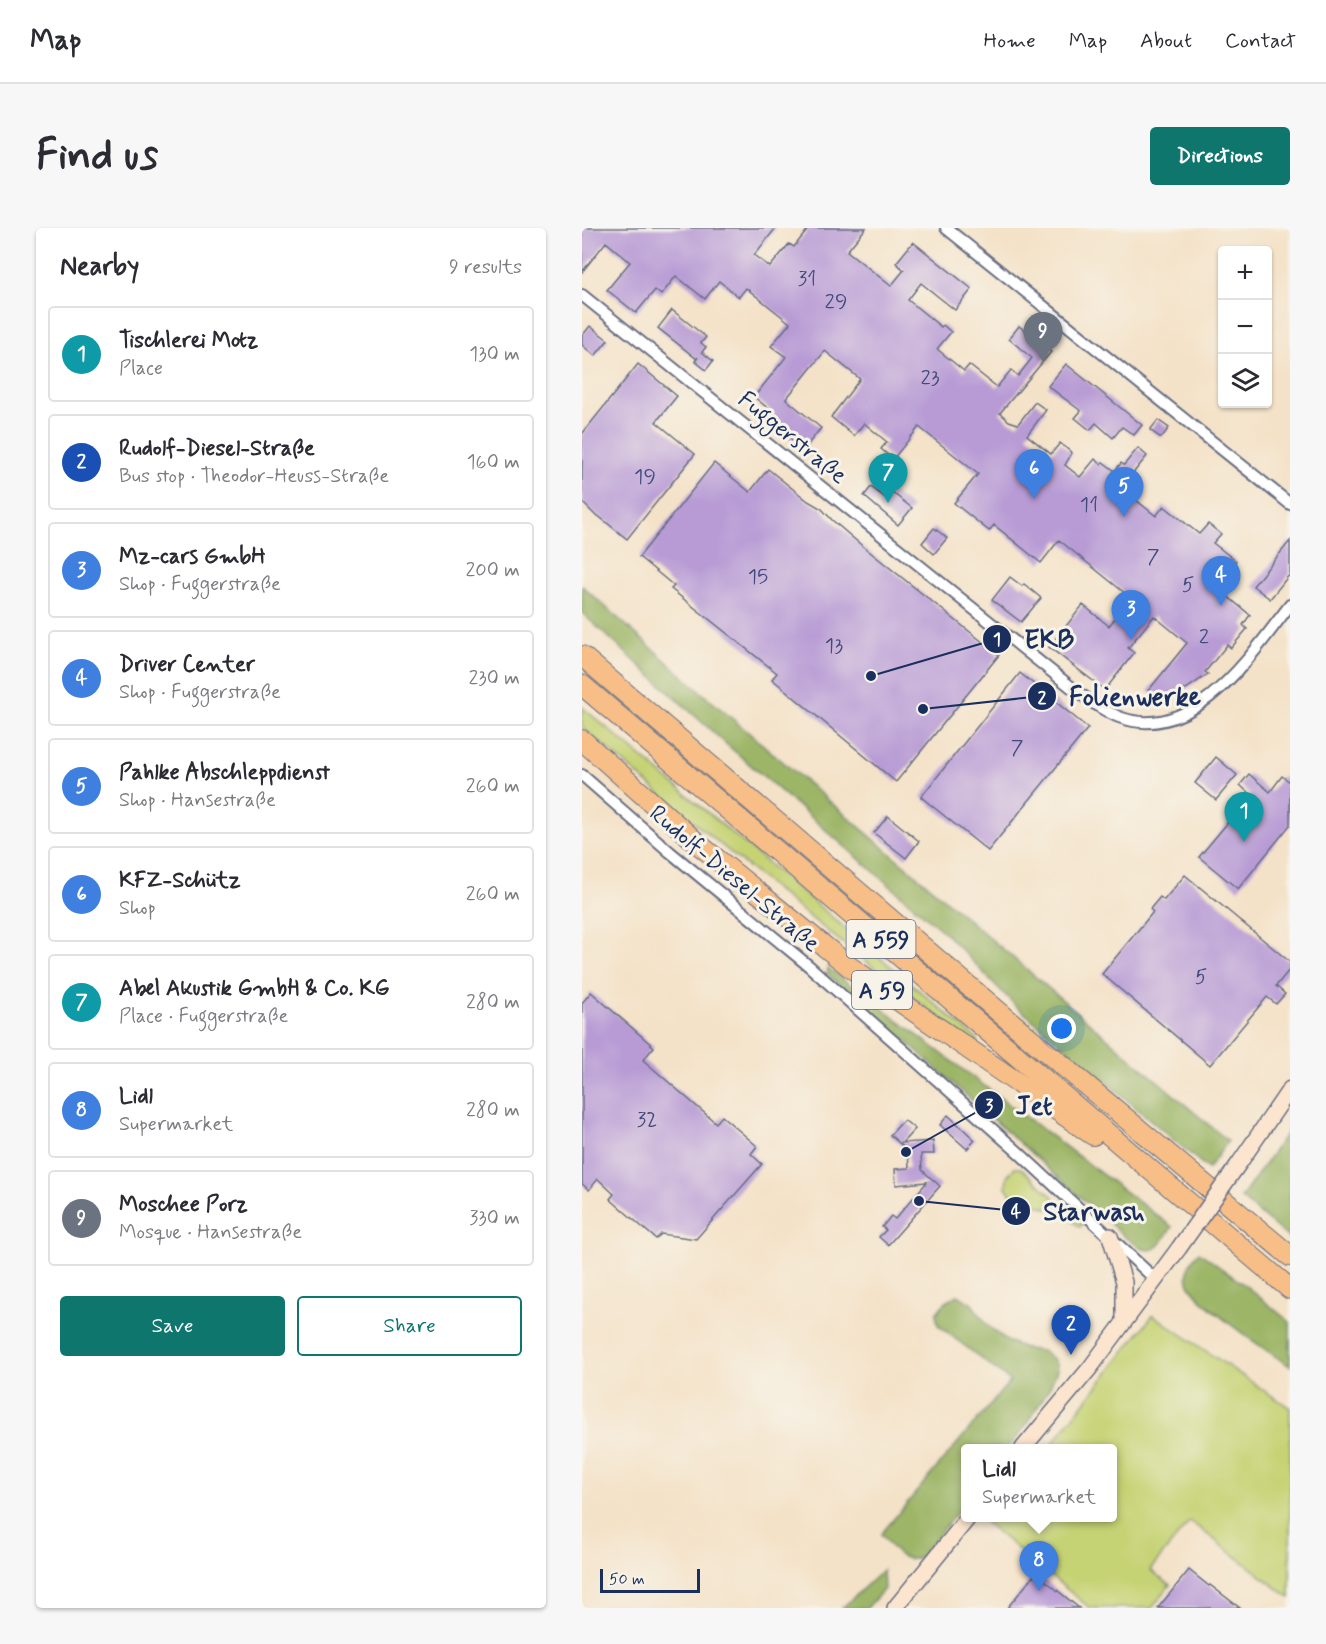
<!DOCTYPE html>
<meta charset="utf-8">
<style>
:root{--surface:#fff;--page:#f7f7f7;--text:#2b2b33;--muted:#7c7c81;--line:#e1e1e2;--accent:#0f766e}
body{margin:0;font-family:Mynerve,sans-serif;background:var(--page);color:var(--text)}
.controls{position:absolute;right:18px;top:18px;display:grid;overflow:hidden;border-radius:6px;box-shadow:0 2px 4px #0004}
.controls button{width:54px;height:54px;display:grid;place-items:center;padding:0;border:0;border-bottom:2px solid var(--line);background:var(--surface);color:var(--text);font:30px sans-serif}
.scale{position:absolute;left:18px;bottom:15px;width:100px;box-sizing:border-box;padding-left:6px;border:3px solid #1b2f5e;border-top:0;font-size:16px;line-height:21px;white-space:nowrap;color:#1b2f5e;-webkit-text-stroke:4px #f7f3e8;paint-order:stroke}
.you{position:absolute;left:480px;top:801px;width:21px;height:21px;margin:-15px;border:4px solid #fff;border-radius:50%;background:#1a73e8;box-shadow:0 0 0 9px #1a73e833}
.badge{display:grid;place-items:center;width:39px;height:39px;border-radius:50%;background:var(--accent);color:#fff;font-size:20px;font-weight:700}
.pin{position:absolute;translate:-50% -50px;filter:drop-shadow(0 2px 3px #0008)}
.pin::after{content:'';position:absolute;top:32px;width:21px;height:18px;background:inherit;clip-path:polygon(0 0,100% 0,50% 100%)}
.popup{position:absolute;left:379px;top:1216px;width:156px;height:78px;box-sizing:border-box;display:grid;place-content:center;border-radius:6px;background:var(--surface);filter:drop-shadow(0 2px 4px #0005);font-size:20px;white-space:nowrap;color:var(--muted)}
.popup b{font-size:22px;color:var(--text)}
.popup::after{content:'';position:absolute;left:50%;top:100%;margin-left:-12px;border:12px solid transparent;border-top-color:var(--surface)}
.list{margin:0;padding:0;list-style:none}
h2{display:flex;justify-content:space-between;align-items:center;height:78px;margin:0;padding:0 24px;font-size:26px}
h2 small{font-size:20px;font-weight:400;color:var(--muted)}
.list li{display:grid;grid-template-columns:39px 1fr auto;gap:18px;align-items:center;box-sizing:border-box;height:96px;margin:0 12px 12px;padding:0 12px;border:2px solid var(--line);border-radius:6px}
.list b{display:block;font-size:22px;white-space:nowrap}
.list p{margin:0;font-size:20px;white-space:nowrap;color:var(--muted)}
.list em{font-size:20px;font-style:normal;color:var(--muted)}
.actions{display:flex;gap:12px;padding:18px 24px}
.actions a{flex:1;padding:14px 0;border:2px solid var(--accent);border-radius:6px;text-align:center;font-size:21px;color:var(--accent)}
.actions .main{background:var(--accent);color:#fff}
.icon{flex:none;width:33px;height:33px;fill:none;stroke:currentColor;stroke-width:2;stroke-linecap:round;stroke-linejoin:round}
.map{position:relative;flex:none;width:708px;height:1380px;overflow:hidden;border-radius:6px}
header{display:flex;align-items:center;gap:36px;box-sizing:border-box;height:84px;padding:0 30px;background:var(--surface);border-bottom:2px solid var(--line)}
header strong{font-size:28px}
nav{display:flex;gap:33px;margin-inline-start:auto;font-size:21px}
.intro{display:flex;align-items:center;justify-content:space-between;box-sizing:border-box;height:144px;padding:0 36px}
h1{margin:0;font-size:42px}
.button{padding:15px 27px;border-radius:6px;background:var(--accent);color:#fff;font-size:21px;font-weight:700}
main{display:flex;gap:36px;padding:0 36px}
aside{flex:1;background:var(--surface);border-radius:6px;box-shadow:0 2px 4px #0004}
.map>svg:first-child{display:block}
</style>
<header>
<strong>Map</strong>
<nav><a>Home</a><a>Map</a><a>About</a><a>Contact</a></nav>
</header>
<div class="intro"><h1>Find us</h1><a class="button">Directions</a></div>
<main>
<aside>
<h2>Nearby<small>9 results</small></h2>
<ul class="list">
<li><span class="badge" style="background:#0f9aa8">1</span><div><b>Tischlerei Motz</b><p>Place</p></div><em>130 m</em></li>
<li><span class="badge" style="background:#1a4fb4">2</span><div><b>Rudolf-Diesel-Straße</b><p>Bus stop · Theodor-Heuss-Straße</p></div><em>160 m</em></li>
<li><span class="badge" style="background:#3f7fe0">3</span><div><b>Mz-cars GmbH</b><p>Shop · Fuggerstraße</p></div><em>200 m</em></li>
<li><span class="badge" style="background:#3f7fe0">4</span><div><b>Driver Center</b><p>Shop · Fuggerstraße</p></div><em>230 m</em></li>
<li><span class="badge" style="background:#3f7fe0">5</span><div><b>Pahlke Abschleppdienst</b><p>Shop · Hansestraße</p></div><em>260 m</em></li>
<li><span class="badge" style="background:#3f7fe0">6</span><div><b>KFZ-Schütz</b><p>Shop</p></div><em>260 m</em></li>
<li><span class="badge" style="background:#0f9aa8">7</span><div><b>Abel Akustik GmbH &amp; Co. KG</b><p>Place · Fuggerstraße</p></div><em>280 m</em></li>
<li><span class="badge" style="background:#3f7fe0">8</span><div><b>Lidl</b><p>Supermarket</p></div><em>280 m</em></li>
<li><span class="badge" style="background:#6b7280">9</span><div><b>Moschee Porz</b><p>Mosque · Hansestraße</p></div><em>330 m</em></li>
</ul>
<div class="actions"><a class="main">Save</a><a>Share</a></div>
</aside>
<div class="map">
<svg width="708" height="1380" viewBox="0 0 708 1380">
<rect width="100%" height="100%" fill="#f7f3e8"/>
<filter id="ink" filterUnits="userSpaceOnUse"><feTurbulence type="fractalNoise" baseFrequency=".0167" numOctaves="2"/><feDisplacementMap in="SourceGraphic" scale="12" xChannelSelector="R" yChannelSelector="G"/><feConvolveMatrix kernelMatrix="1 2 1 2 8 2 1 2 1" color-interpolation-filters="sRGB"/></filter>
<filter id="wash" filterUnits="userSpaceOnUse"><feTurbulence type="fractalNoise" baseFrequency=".008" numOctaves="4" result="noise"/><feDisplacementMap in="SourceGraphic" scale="24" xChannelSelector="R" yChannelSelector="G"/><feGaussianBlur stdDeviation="1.35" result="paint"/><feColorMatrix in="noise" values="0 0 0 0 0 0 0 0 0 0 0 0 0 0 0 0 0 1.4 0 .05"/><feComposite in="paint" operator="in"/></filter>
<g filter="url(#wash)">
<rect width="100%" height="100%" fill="#f4e2c8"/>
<g fill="#c6d375" stroke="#70816a" stroke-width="1.5">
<path d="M 0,479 L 396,812 L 393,816 C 257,716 127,609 0,499 Z"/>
<path d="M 432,940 L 439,940 L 501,996 L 498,999 L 480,985 L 437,971 L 429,966 L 424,959 L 425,949 Z"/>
<path d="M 571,1087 L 708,1180 L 708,1370 L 608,1293 L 568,1342 L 588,1357 L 570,1380 L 508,1380 L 404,1295 L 409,1290 L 530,1290 L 530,1220 L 467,1220 Z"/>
</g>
<g fill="#9cb566" stroke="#5c7262" stroke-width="1.5">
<path d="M 0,358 L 119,464 L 646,913 L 626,941 L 433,777 L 364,706 L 143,515 L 0,385 Z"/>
<path d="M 246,740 L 590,999 C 572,1025 571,1029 544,1010 L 309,800 L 245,746 Z"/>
<path d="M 708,900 L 708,1011 L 659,970 Z"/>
<path d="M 617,1024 L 664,1058 L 708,1094 L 708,1138 C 688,1125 610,1073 606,1053 C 603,1041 610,1032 617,1024 Z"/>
<path d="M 376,1067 L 390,1076 L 405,1097 L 425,1113 L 445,1121 L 461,1123 L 473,1133 L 475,1142 L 468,1159 L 443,1199 L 426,1220 L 384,1220 L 383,1275 L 338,1329 C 319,1337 310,1319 299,1306 L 428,1153 L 356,1097 L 354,1086 C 361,1076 365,1072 376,1067 Z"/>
<path d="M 301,1342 L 302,1361 L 285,1380 L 260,1380 Z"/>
</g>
<g id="blocks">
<g fill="#b89bd5">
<path d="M 0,0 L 194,0 L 172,27 L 188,39 L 207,16 L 212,19 L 227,0 L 284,0 L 265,23 L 309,58 L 322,42 L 314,35 L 331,14 L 390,61 L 373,82 L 339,55 L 326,72 L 359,99 L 361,97 L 369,104 L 355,121 L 382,143 L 387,137 L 415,159 L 429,142 L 436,148 L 450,130 L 427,111 L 437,98 L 469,124 L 418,185 L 427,193 L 436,196 L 453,174 L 464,182 L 445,207 L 469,226 L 478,215 L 490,225 L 483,237 L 498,249 L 513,231 L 519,236 L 521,234 L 533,243 L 539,235 L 542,237 L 556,220 L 565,228 L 539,260 L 574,288 L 582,278 L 617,306 L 626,296 L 639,306 L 631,315 L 654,333 L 633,358 L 668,387 L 661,397 L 665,401 L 649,420 L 645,417 L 623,444 L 626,446 L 604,461 L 576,471 L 566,463 L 605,415 L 572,388 L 546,420 L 552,425 L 523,462 L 467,419 L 501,377 L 527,398 L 549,370 L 477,312 L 459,335 L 412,297 L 407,303 L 372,275 L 396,246 L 337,199 L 311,231 L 299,221 L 305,214 L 282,195 L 272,208 L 249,189 L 278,151 L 243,123 L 204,171 L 239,200 L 222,221 L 187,193 L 193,186 L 172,169 L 204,129 L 189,118 L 208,95 L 164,60 L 157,69 L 137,53 L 123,71 L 94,48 L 79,67 L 73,62 L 54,85 L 25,62 L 48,34 L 24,14 L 0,44 Z"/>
<path d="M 90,82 L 124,109 L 119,115 L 124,119 L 120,124 L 131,133 L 124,142 L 113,133 L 116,129 L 115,131 L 76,100 Z"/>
<path d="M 8,98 L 26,112 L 13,128 L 0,117 L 0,108 Z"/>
<path d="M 56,136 L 95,168 L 74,194 L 113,226 L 45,311 L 15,287 L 14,288 L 0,274 L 0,206 Z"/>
<path d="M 484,136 L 560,197 L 552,207 L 540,199 L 531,210 L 514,195 L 508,202 L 493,190 L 499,183 L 466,158 Z"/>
<path d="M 576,192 L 587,200 L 579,210 L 568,202 Z"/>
<path d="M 132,235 L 168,264 L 186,241 L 226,273 L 240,281 L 250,292 L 278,316 L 417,427 L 314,554 L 190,451 L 195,445 L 89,361 L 92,358 L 57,329 Z"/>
<path d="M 289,259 L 302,269 L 307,262 L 330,280 L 316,297 L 282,268 Z"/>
<path d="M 352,300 L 365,310 L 352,326 L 340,315 Z"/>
<path d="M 708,313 L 708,346 L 688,371 L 671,358 Z"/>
<path d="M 428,349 L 440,358 L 442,356 L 459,370 L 439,394 L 410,372 Z"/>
<path d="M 438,445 L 506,500 L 406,623 L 339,569 Z"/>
<path d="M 634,529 L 655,547 L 634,572 L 613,555 Z"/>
<path d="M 667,546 L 688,564 L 700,548 L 708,554 L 708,597 L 656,661 L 617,629 L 669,567 L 658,557 Z"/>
<path d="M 306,588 L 337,613 L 324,630 L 292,605 Z"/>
<path d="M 603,647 L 708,734 L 708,741 L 694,758 L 703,766 L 694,776 L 685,769 L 628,837 L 520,746 L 571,684 L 568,681 L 578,669 L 582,672 Z"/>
<path d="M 9,764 L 72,819 L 61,832 L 134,895 L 140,888 L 175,918 L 169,926 L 180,936 L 114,1011 L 79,1006 L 74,1011 L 28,971 L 32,966 L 16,951 L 7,962 L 0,956 L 0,775 Z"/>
<path d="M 366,887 L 393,912 L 385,921 L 358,897 Z"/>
<path d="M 322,892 L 333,901 L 320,915 L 351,913 L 352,926 L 339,926 L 340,942 L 358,958 L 306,1017 L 297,1009 L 304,1002 L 300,999 L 309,988 L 313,991 L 345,954 L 314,957 L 313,941 L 327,940 L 326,923 L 308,907 Z"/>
<path d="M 607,1342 L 627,1358 L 628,1357 L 658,1380 L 576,1380 Z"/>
<path d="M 454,1345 L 497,1380 L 425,1380 Z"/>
</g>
</g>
</g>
<g filter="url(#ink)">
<use href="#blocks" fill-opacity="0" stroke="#676e83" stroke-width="1.5"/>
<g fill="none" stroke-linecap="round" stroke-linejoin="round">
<g stroke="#676e83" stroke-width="14">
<g id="street">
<path d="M 364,0 L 708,276"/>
<path d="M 0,67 L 494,463 C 507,472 521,483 537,489 C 611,517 670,426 708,377"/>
<path d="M 0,547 L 88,624 L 227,738 L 435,923 L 573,1051"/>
</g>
</g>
<g stroke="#676e83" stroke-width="18">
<g id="secondary">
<path d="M 658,934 L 708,861"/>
<path d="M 528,1008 L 542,1054 L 542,1093"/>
<path d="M 441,1220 L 508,1140 L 597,1020"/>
<path d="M 313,1380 L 386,1290"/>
</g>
</g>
<g stroke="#676e83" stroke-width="22">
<g id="highway">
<path d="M 0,428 L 423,789 L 708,1028"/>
<path d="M 0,457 L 708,1061"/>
<path d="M 0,512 L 115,615 L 268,739 L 511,907"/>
</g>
</g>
<use href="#street" stroke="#fff" stroke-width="10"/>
<use href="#secondary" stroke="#fce5cf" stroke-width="15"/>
<use href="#highway" stroke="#f7be87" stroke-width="20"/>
<g stroke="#676e83" stroke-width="18" stroke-linecap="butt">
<path id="secondary-bridge" d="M 597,1020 L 658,934"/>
</g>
<use href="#secondary-bridge" stroke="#fce5cf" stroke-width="15"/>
</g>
</g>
<g text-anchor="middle" stroke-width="6" stroke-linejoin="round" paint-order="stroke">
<g font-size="21" fill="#424a7c">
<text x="225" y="57">31</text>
<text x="254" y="80">29</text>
<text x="348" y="156">23</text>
<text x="63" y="255">19</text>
<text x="507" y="283">11</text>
<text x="571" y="335">7</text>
<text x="176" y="355">15</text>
<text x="606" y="363">5</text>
<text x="622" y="415">2</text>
<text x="252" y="424">13</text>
<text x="435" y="526">7</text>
<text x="619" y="755">5</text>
<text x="65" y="898">32</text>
</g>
<g fill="#f7f3e8" stroke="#5d6a87" stroke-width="1.5">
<rect x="264.5" y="692" width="69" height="38" rx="4.5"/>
<rect x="270" y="743" width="60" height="38" rx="4.5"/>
</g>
<g font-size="22" font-weight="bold" fill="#1b2f5e">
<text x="299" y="719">A 559</text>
<text x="300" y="770">A 59</text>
</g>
<g font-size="24" fill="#1b2f5e" stroke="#f7f3e8">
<text transform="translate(211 209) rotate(39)" y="8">Fuggerstraße</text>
<text transform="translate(153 650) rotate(40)" y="8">Rudolf-Diesel-Straße</text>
</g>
</g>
<path fill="none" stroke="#1b2f5e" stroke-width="2" d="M289 448L415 411M341 481L460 468M324 924L407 877M337 973L434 983"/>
<g fill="#1b2f5e" stroke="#f7f3e8" stroke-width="2">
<circle cx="289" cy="448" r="6"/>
<circle cx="341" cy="481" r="6"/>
<circle cx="324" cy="924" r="6"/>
<circle cx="337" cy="973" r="6"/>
<circle cx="415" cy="411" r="15"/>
<circle cx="460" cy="468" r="15"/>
<circle cx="407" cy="877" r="15"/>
<circle cx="434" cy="983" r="15"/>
</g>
<g font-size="18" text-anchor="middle" font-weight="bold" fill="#fff">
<text x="415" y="417">1</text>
<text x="460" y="475">2</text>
<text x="407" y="883">3</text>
<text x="434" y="989">4</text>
</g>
<g font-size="26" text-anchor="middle" font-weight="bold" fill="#1b2f5e" stroke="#f7f3e8" stroke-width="6" stroke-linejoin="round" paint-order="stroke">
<text x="467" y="420">EKB</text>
<text x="553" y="477">Folienwerke</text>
<text x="452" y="886">Jet</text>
<text x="512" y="992">Starwash</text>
</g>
</svg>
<div class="controls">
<button>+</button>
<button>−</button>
<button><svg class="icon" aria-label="layers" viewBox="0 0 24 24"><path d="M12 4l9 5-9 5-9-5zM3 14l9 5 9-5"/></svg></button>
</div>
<div class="scale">50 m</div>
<div class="you"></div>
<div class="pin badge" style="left:662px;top:614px;background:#0f9aa8">1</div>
<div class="pin badge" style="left:489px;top:1127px;background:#1a4fb4">2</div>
<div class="pin badge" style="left:549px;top:412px;background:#3f7fe0">3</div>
<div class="pin badge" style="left:639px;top:378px;background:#3f7fe0">4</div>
<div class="pin badge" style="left:542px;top:289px;background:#3f7fe0">5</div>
<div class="pin badge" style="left:452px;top:271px;background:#3f7fe0">6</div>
<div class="pin badge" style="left:306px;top:275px;background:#0f9aa8">7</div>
<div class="pin badge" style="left:457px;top:1363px;background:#3f7fe0">8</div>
<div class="popup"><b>Lidl</b>Supermarket</div>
<div class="pin badge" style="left:461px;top:134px;background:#6b7280">9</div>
</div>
</main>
